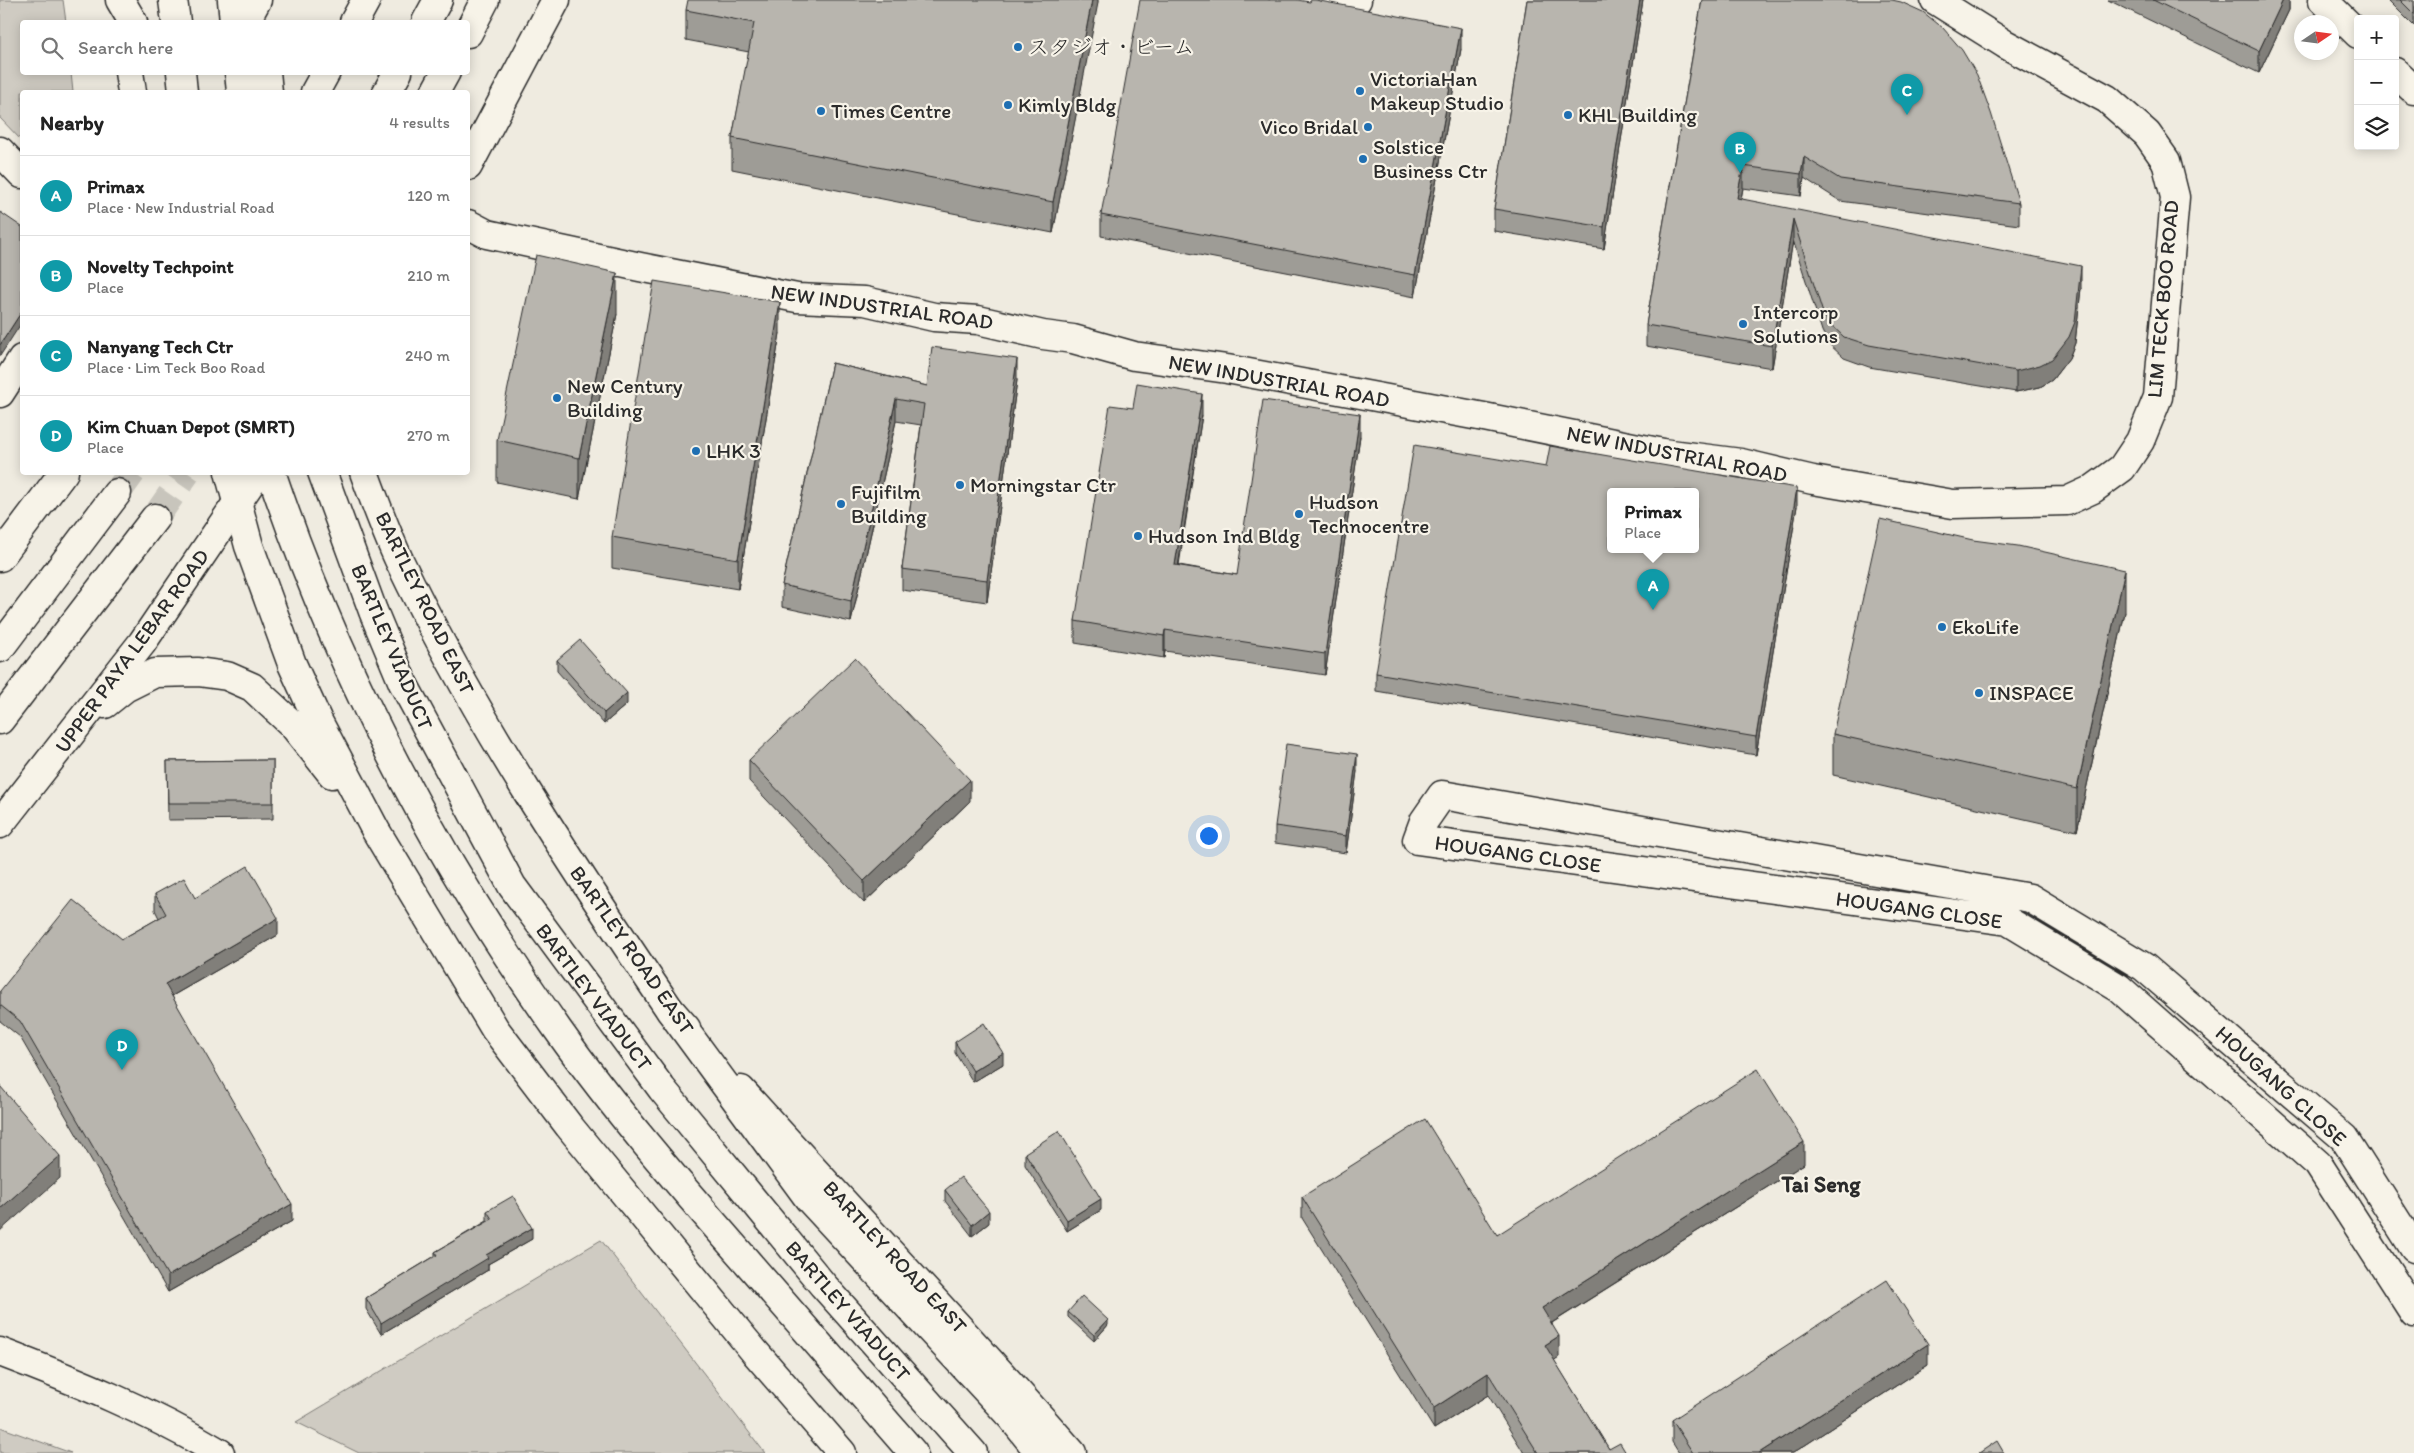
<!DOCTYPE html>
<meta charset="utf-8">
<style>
:root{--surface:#fff;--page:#f2f2f2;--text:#222;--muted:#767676;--line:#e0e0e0;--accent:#1f6fb2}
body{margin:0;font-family:Itim,"Klee One",sans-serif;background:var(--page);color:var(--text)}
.controls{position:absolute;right:15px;top:15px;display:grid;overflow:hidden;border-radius:5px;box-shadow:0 2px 12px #0003}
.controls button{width:45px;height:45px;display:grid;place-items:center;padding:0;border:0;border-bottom:1px solid var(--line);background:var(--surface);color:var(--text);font:25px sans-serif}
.compass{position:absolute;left:2294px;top:15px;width:45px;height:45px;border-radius:50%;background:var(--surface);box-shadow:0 2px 12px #0003;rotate:77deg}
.you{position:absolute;left:1208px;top:835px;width:18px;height:18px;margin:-12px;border:4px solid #fff;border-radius:50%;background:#1a73e8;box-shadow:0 0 0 8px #1a73e833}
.badge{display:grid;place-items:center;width:32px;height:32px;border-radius:50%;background:var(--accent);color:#fff;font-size:16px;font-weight:700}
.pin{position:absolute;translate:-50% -41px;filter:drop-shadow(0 1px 2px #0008)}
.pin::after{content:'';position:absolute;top:26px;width:18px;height:15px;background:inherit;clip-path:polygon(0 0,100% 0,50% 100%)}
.popup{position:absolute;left:1607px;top:488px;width:92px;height:65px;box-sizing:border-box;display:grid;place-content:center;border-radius:5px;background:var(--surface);filter:drop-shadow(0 1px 4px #0005);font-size:16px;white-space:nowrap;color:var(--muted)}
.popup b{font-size:19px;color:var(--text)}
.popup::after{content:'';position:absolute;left:50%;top:100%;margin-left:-10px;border:10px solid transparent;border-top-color:var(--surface)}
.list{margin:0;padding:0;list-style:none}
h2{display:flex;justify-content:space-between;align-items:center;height:65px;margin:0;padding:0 20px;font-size:21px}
h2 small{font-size:16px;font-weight:400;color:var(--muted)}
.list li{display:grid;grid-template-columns:32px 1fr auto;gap:15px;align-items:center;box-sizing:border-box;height:80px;padding:0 20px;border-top:1px solid var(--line)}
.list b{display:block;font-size:19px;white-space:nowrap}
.list p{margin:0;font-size:16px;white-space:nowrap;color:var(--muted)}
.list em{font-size:16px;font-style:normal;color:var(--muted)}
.icon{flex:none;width:28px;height:28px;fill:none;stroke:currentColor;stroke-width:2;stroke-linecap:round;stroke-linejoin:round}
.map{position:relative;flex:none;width:2414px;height:1453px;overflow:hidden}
.search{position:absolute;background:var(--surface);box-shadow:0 2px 12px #0003;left:20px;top:20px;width:450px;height:55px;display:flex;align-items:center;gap:12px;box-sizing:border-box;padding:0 18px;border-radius:5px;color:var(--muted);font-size:19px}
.panel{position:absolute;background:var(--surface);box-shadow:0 2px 12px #0003;left:20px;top:90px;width:450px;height:385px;border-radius:5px}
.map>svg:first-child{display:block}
</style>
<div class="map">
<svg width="2414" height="1453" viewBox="0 0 2414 1453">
<rect width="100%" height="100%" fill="#efebe0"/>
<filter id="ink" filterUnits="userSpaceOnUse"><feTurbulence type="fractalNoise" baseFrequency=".02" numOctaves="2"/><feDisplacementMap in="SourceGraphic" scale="10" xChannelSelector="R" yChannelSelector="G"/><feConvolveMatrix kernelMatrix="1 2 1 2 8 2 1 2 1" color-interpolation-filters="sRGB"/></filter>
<g filter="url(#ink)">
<g fill="#cfcbc2" stroke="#7d7b76">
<path d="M 0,0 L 63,0 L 66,22 L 22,22 L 22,72 L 71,73 L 73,92 L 22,92 L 22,141 L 0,118 Z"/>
<path d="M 601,1240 L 765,1453 L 359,1453 L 296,1422 Z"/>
<path d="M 0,1427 L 71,1453 L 0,1453 Z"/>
</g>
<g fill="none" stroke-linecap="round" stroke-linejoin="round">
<g stroke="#c8c5bc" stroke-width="28" stroke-dasharray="28 14" stroke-linecap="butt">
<path d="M 117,493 L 132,472"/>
<path d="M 155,518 L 187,472"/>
</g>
<g stroke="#2b2b2b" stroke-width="31">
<g id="minor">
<path d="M 1284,0 C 1309,4 1332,6 1357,0"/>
<path d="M 2323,0 L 2358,34"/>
<path d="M 2395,72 L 2414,90"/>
<path d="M 0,151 L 22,174"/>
<path d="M 468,224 L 487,234 L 640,267 L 797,298 L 865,301 L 934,317 L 978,320 L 1043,335 L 1073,339 L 1134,356 L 1227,369 L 1484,417 L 1663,453 L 1741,463 L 1813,480 L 1953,504 L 2067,501 L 2093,489 L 2122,468 L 2140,441 L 2158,397 L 2175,197 L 2166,161 L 2147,134 L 2107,99 L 2005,44 L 1935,0"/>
<path d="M 0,393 L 22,359"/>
<path d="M 2414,1248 L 2344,1138 L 2144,967 L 2030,898 L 1442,795 L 1424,821 L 1417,840 L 2008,921 L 2119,988 L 2318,1164 L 2414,1313"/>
</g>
</g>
<g stroke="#2b2b2b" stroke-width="31">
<g id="major">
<path d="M 354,22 L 366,0"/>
<path d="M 426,22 L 438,0"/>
<path d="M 468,33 L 485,0"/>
<path d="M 315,92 L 326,72"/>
<path d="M 387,92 L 398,72"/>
<path d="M 435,92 L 446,72"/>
<path d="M 468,166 L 556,0"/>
<path d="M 229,472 L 249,546 L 292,664 L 318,721 L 376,831 L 495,1029 L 569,1126 L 754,1351 L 842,1453"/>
<path d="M 364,472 C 375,502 386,532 399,560 C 475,719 572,865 670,1010 L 686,1028"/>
<path d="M 0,557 L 64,472"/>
<path d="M 0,648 L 117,493"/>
<path d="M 105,704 L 125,688 L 155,673 L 198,672 L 227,676 L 252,687 L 293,725 L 332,774"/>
<path d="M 0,720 L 155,518"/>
<path d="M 0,824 L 142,643 L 258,472"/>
<path d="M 741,1090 C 851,1212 964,1330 1072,1453"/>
<path d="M 0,1352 C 76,1381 150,1411 220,1453"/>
</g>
</g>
<g stroke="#2b2b2b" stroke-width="31">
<g id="highway">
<path d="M 120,0 L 133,22"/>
<path d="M 173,0 L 176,22"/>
<path d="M 232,0 L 234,22"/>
<path d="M 245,22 L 257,0"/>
<path d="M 129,72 L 132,92"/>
<path d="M 181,72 L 183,92"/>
<path d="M 239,72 L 241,92"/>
<path d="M 266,72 L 268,92"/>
<path d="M 271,472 C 338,671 437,859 558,1030 C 614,1109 678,1183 742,1256 C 799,1322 856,1387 913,1453"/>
<path d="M 322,472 L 373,611 L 403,683 L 512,886 L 662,1089 L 823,1285 L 973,1453"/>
<path d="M 59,478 L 62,472"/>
<path d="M 670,1010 L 809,1199 L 1012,1418 L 1040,1453"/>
</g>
</g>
<use href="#minor" stroke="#f7f3e8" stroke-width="28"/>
<use href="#major" stroke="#f7f3e8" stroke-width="28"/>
<use href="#highway" stroke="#f7f3e8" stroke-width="28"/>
</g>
<g fill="#9e9c96" stroke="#2b2b2b">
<path d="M 1098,0 L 1053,233 L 732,169 L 732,138 L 749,52 L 686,40 L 686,10 Z"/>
<path d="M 1527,0 L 1643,0 L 1604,249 L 1494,231 L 1494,209 Z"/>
<path d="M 1702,0 L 2019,203 L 2019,225 L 1840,201 L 1804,178 L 1801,196 L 1743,188 L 1741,199 L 2081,288 L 2075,343 L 2069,358 L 2052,380 L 2040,387 L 2016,392 L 1869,367 L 1844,358 L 1828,343 L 1822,331 L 1793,240 L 1772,368 L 1646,346 L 1646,325 Z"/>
<path d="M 2108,0 L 2289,0 L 2289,10 L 2259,73 Z"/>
<path d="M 2388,0 L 2414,0 L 2414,26 Z"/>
<path d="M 1461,49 L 1415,297 L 1101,236 L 1101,215 Z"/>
<path d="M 617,314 L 579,499 L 497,482 L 497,440 Z"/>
<path d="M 780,333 L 738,589 L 612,568 L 612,537 Z"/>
<path d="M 832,363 L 927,386 L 1017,380 L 987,602 L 902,590 L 902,569 L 921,425 L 896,421 L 851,622 L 782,607 L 782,585 Z"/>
<path d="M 1133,408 L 1202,415 L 1179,565 L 1237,575 L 1360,436 L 1325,675 L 1165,651 L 1164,658 L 1075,643 L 1075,621 Z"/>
<path d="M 1546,467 L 1797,506 L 1756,755 L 1376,691 L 1376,673 Z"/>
<path d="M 1973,540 L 2125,612 L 2077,831 L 1833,775 L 1833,734 Z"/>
<path d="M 557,660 L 627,704 L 604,724 L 557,671 Z"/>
<path d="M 273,760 L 273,819 L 168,820 L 167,761 Z"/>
<path d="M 749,760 L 970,801 L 864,903 L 749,781 Z"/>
<path d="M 1357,771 L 1346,853 L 1275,843 L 1275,826 Z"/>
<path d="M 155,894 L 195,898 L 278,935 L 172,996 L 292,1221 L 168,1292 L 20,1037 L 0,1021 L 0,991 L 122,939 L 159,918 L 155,910 Z"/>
<path d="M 955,1042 L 1003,1064 L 973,1082 L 955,1053 Z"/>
<path d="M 1025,1153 L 1101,1210 L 1067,1231 L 1025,1165 Z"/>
<path d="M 1804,1164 L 1552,1323 L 1559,1357 L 1554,1360 L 1609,1449 L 1626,1453 L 1524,1453 L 1488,1395 L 1434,1429 L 1302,1218 L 1302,1197 L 1497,1235 Z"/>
<path d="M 945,1190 L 989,1223 L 972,1236 L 945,1201 Z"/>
<path d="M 487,1211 L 532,1239 L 488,1264 L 488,1270 L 381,1334 L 366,1309 L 366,1298 L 435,1256 L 435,1252 L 487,1221 Z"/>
<path d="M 1068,1312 L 1108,1325 L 1094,1341 L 1068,1317 Z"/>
<path d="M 1928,1365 L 1793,1453 L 1679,1453 L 1672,1442 L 1672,1420 Z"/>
</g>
<g fill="#817f7a" stroke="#2b2b2b">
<path d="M 1092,0 L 1098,0 L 1098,3 L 1053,233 L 1053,202 Z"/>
<path d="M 1640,0 L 1643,0 L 1604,249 L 1604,227 Z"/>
<path d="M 2283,0 L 2289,0 L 2289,10 L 2259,73 L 2259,51 Z"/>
<path d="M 1461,28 L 1461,49 L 1415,297 L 1415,275 Z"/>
<path d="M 1804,157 L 1804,178 L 1801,196 L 1801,174 Z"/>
<path d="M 1743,166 L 1743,188 L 1737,219 L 1737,198 Z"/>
<path d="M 1793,219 L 1793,240 L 1772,368 L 1772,346 Z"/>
<path d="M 2081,266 L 2081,288 L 2075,343 L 2069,358 L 2052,380 L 2040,387 L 2016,392 L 2016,371 Z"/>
<path d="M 617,273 L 617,314 L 579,499 L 579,458 Z"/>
<path d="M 780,302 L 780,333 L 738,589 L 738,559 Z"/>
<path d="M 22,311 L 22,322 L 0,356 L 0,345 Z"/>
<path d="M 1017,359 L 1017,380 L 987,602 L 987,580 Z"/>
<path d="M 1202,394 L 1202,415 L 1175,586 L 1175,565 Z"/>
<path d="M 896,399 L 896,421 L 851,622 L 851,601 Z"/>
<path d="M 1360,414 L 1360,436 L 1325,675 L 1325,654 Z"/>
<path d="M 1797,488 L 1797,506 L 1756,755 L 1756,737 Z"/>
<path d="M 2125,570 L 2125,612 L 2077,831 L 2077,789 Z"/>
<path d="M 1165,630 L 1165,651 L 1164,658 L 1164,636 Z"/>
<path d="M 627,693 L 627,704 L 604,724 L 604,713 Z"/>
<path d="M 1357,754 L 1357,771 L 1346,853 L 1346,836 Z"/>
<path d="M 970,780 L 970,801 L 864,903 L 864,881 Z"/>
<path d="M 278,918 L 278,935 L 165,1000 L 165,984 Z"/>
<path d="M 1003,1053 L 1003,1064 L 973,1082 L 973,1071 Z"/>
<path d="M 1804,1142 L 1804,1164 L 1542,1329 L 1542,1308 Z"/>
<path d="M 60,1156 L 60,1178 L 0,1231 L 0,1209 Z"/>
<path d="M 1101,1199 L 1101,1210 L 1067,1231 L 1067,1220 Z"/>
<path d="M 292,1204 L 292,1221 L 168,1292 L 168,1276 Z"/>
<path d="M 989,1211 L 989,1223 L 972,1236 L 972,1225 Z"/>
<path d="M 532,1228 L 532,1239 L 488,1264 L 488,1270 L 381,1334 L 381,1323 L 486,1255 Z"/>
<path d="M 1108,1320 L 1108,1325 L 1094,1341 L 1094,1335 Z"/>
<path d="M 1559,1336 L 1559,1357 L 1545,1367 L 1545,1345 Z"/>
<path d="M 1928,1344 L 1928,1365 L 1793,1453 L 1759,1453 Z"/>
<path d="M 1488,1373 L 1488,1395 L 1434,1429 L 1434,1408 Z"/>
</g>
<g fill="#b8b5ae" stroke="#2b2b2b" fill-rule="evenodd">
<path d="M 688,0 L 1092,0 L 1053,202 L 732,138 L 754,23 L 686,10 Z"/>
<path d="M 1140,0 L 1297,0 L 1310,2 L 1311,0 L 1315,0 L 1461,28 L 1415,275 L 1101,215 Z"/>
<path d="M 1527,0 L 1640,0 L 1604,227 L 1494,209 Z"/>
<path d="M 1702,0 L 1892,0 L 1901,2 L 1923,12 L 1943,28 L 1962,50 L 1977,75 L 1991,113 L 2019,203 L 1840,179 L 1804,157 L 1801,174 L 1743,166 L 1737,198 L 2081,266 L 2075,322 L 2069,337 L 2052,359 L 2040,365 L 2016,371 L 1869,345 L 1844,337 L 1828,322 L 1822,310 L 1793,219 L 1772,346 L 1646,325 Z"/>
<path d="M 2153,0 L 2283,0 L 2259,51 Z"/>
<path d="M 2400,0 L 2414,0 L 2414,14 Z"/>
<path d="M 0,212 L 22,227 L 22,311 L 0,345 Z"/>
<path d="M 536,255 L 617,273 L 579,458 L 497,440 Z"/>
<path d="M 654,281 L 780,302 L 738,559 L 612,537 Z"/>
<path d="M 932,347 L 1017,359 L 987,580 L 902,569 L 924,404 L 896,399 L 851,601 L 782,585 L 832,363 L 927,386 Z"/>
<path d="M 1137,383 L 1202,394 L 1175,565 L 1237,575 L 1263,400 L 1360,414 L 1325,654 L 1165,630 L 1164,636 L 1075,621 L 1110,405 L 1133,408 Z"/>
<path d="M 1414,445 L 1546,467 L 1550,446 L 1797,488 L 1756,737 L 1376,673 ZM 1610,491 L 1696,491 L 1696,549 L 1610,549 Z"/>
<path d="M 1880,519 L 1973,540 L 2018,546 L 2125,570 L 2077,789 L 1833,734 Z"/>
<path d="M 580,640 L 627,693 L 604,713 L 557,660 Z"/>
<path d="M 855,658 L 970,780 L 864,881 L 749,760 Z"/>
<path d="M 1286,744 L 1357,754 L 1346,836 L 1275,826 Z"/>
<path d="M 273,760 L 273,803 L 168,803 L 167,761 Z"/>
<path d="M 248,866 L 278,918 L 165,984 L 292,1204 L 168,1276 L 20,1021 L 0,1005 L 0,991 L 73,900 L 122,939 L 166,914 L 155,894 L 184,878 L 195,898 Z"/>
<path d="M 984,1023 L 1003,1053 L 973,1071 L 955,1042 Z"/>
<path d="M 1758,1069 L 1804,1142 L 1542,1308 L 1559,1336 L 1545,1345 L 1609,1449 L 1620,1443 L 1626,1453 L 1538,1453 L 1488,1373 L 1434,1408 L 1302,1197 L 1425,1119 L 1497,1235 Z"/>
<path d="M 0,1086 L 60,1156 L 0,1209 Z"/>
<path d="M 1059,1131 L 1101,1199 L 1067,1220 L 1025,1153 Z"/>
<path d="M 961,1177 L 989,1211 L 972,1225 L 945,1190 Z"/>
<path d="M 513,1196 L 532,1228 L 486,1255 L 488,1258 L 381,1323 L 366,1298 L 437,1255 L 435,1252 L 492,1219 L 487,1211 Z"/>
<path d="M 1887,1280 L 1928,1344 L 1759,1453 L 1693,1453 L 1672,1420 Z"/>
<path d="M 1082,1296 L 1108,1320 L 1094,1335 L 1068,1312 Z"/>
<path d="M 1997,1441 L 2004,1453 L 1979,1453 Z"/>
</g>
</g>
<g fill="#1f6fb2" stroke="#f7f3e8" stroke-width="2">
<circle cx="1018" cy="47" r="5"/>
<circle cx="1360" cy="91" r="5"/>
<circle cx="1008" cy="105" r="5"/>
<circle cx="821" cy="111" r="5"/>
<circle cx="1568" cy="115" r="5"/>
<circle cx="1368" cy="127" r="5"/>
<circle cx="1363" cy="159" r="5"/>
<circle cx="1743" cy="324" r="5"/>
<circle cx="557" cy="398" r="5"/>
<circle cx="696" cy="451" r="5"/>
<circle cx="960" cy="485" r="5"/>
<circle cx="841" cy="504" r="5"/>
<circle cx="1299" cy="514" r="5"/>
<circle cx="1138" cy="536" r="5"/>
<circle cx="1942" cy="627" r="5"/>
<circle cx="1979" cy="693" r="5"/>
</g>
<g text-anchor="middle" stroke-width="4.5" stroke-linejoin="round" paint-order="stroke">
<g font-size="21" fill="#2b2b2b" stroke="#f7f3e8" text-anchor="start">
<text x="1028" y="54">スタジオ・ビーム</text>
<text x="1370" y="86">VictoriaHan<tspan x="1370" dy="24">Makeup Studio</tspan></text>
<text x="1018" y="112">Kimly Bldg</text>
<text x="831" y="118">Times Centre</text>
<text x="1578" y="122">KHL Building</text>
<text x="1358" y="134" text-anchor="end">Vico Bridal</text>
<text x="1373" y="154">Solstice<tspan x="1373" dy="24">Business Ctr</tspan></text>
<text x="1753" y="319">Intercorp<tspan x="1753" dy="24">Solutions</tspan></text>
<text x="567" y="393">New Century<tspan x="567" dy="24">Building</tspan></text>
<text x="706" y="458">LHK 3</text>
<text x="970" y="492">Morningstar Ctr</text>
<text x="851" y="499">Fujifilm<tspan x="851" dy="24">Building</tspan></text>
<text x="1309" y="509">Hudson<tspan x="1309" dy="24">Technocentre</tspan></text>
<text x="1148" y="543">Hudson Ind Bldg</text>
<text x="1952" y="634">EkoLife</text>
<text x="1989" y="700">INSPACE</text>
</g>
<g font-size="21" fill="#2b2b2b" stroke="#f7f3e8">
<text transform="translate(2163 299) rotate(-85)" y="7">LIM TECK BOO ROAD</text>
<text transform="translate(882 307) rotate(8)" y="7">NEW INDUSTRIAL ROAD</text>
<text transform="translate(1279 381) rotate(10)" y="7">NEW INDUSTRIAL ROAD</text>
<text transform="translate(1677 454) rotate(11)" y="7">NEW INDUSTRIAL ROAD</text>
<text transform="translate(425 603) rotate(64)" y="7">BARTLEY ROAD EAST</text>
<text transform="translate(392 647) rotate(67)" y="7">BARTLEY VIADUCT</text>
<text transform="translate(132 651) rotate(-54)" y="7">UPPER PAYA LEBAR ROAD</text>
<text transform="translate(1518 854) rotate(8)" y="7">HOUGANG CLOSE</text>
<text transform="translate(1919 910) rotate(8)" y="7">HOUGANG CLOSE</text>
<text transform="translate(632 950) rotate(55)" y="7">BARTLEY ROAD EAST</text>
<text transform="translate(594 997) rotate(53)" y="7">BARTLEY VIADUCT</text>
<text transform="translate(2281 1086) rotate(42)" y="7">HOUGANG CLOSE</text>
<text transform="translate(895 1257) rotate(47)" y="7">BARTLEY ROAD EAST</text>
<text transform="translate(848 1311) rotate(49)" y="7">BARTLEY VIADUCT</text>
</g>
<g font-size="22" font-weight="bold" fill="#2b2b2b" stroke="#f7f3e8">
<text x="1821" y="1192">Tai Seng</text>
</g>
</g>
</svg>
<div class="controls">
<button>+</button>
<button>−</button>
<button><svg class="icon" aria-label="layers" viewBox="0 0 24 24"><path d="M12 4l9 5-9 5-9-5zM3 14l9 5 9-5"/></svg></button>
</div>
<svg class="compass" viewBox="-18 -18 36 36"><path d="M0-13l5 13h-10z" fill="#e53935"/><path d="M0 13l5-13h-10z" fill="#767676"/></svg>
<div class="you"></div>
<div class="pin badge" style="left:1653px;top:610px;background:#0f9aa8">A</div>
<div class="popup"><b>Primax</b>Place</div>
<div class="pin badge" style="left:1740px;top:173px;background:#0f9aa8">B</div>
<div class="pin badge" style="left:1907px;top:115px;background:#0f9aa8">C</div>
<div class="pin badge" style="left:122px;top:1070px;background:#0f9aa8">D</div>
<div class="search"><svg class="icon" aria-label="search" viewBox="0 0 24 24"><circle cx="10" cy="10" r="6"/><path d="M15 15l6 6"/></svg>Search here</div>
<section class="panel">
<h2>Nearby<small>4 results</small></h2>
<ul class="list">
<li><span class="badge" style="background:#0f9aa8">A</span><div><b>Primax</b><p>Place · New Industrial Road</p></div><em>120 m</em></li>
<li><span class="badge" style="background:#0f9aa8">B</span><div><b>Novelty Techpoint</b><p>Place</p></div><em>210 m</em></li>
<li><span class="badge" style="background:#0f9aa8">C</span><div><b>Nanyang Tech Ctr</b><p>Place · Lim Teck Boo Road</p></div><em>240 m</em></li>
<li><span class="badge" style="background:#0f9aa8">D</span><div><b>Kim Chuan Depot (SMRT)</b><p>Place</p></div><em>270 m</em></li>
</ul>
</section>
</div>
